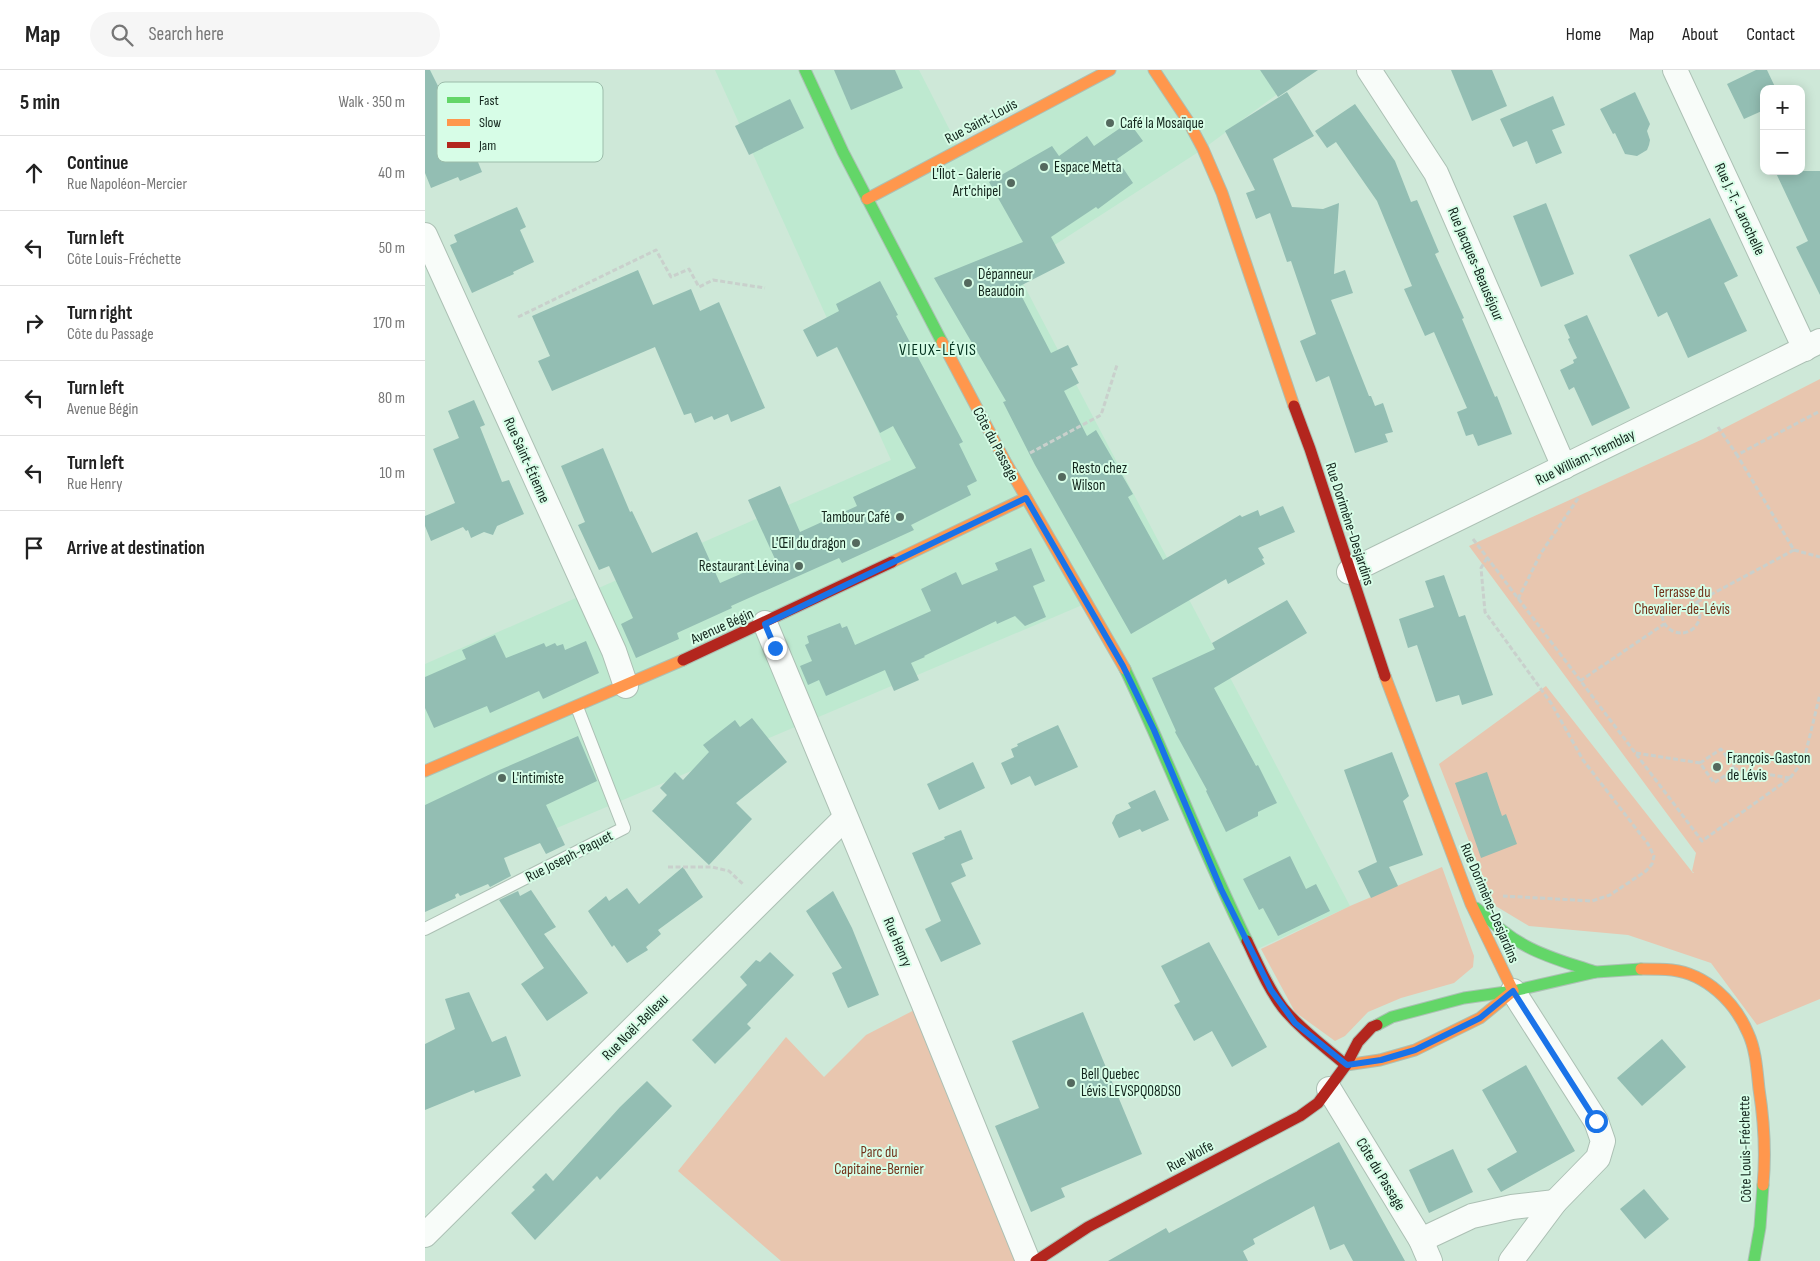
<!DOCTYPE html>
<meta charset="utf-8">
<style>
:root{--surface:#fff;--page:#f6f6f6;--text:#222;--muted:#767676;--line:#e0e0e0}
body{margin:0;font-family:"Sofia Sans Condensed",sans-serif;background:var(--page);color:var(--text)}
.controls{position:absolute;right:15px;top:15px;display:grid;overflow:hidden;border-radius:10px;box-shadow:0 2px 12px #0003}
.controls button{width:45px;height:45px;display:grid;place-items:center;padding:0;border:0;border-bottom:1px solid var(--line);background:var(--surface);color:var(--text);font:25px sans-serif}
.stop{position:absolute;width:15px;height:15px;margin:-11px;border:4px solid #1a73e8;border-radius:50%;background:#fff}
.stop.end{background:#1a73e8;border-color:#fff;box-shadow:0 1px 5px #0008}
.list{margin:0;padding:0;list-style:none}
h2{display:flex;justify-content:space-between;align-items:center;height:65px;margin:0;padding:0 20px;font-size:21px}
h2 small{font-size:16px;font-weight:400;color:var(--muted)}
.list li{display:grid;grid-template-columns:32px 1fr auto;gap:15px;align-items:center;box-sizing:border-box;height:75px;padding:0 20px;border-top:1px solid var(--line)}
.list b{display:block;font-size:19px;white-space:nowrap}
.list p{margin:0;font-size:16px;white-space:nowrap;color:var(--muted)}
.list em{font-size:16px;font-style:normal;color:var(--muted)}
.icon{flex:none;width:28px;height:28px;fill:none;stroke:currentColor;stroke-width:2;stroke-linecap:round;stroke-linejoin:round}
.map{position:relative;flex:none;width:1395px;height:1191px;overflow:hidden}
header{display:flex;align-items:center;gap:30px;box-sizing:border-box;height:70px;padding:0 25px;background:var(--surface);border-bottom:1px solid var(--line)}
header strong{font-size:24px}
nav{display:flex;gap:28px;margin-inline-start:auto;font-size:18px}
.search{width:350px;height:45px;background:var(--page);display:flex;align-items:center;gap:12px;box-sizing:border-box;padding:0 18px;border-radius:28px;color:var(--muted);font-size:19px}
main{display:flex}
aside{flex:1;background:var(--surface)}
.map>svg:first-child{display:block}
</style>
<header>
<strong>Map</strong>
<div class="search"><svg class="icon" aria-label="search" viewBox="0 0 24 24"><circle cx="10" cy="10" r="6"/><path d="M15 15l6 6"/></svg>Search here</div>
<nav><a>Home</a><a>Map</a><a>About</a><a>Contact</a></nav>
</header>
<main>
<aside>
<h2>5 min<small>Walk · 350 m</small></h2>
<ul class="list">
<li><svg class="icon" aria-label="ahead" viewBox="0 0 24 24"><path d="M12 20V5M6 11l6-6 6 6"/></svg><div><b>Continue</b><p>Rue Napoléon-Mercier</p></div><em>40 m</em></li>
<li><svg class="icon" aria-label="left" viewBox="0 0 24 24"><path d="M17 20v-9H6M10 6l-5 5 5 5"/></svg><div><b>Turn left</b><p>Côte Louis-Fréchette</p></div><em>50 m</em></li>
<li><svg class="icon" aria-label="right" viewBox="0 0 24 24"><path d="M7 20v-9h11M14 6l5 5-5 5"/></svg><div><b>Turn right</b><p>Côte du Passage</p></div><em>170 m</em></li>
<li><svg class="icon" aria-label="left" viewBox="0 0 24 24"><path d="M17 20v-9H6M10 6l-5 5 5 5"/></svg><div><b>Turn left</b><p>Avenue Bégin</p></div><em>80 m</em></li>
<li><svg class="icon" aria-label="left" viewBox="0 0 24 24"><path d="M17 20v-9H6M10 6l-5 5 5 5"/></svg><div><b>Turn left</b><p>Rue Henry</p></div><em>10 m</em></li>
<li><svg class="icon" aria-label="arrive" viewBox="0 0 24 24"><path d="M6 21V4h12l-3 4 3 4H6"/></svg><div><b>Arrive at destination</b></div></li>
</ul>
</aside>
<div class="map">
<svg width="1395" height="1191" viewBox="0 0 1395 1191">
<rect width="100%" height="100%" fill="#cee8d8"/>
<path fill="#bee9d0" d="M 290,0 L 494,0 L 534,78 L 684,0 L 885,0 L 778,79 L 591,200 L 925,836 L 826,882 L 662,533 L 0,814 L 0,594 L 466,390 Z"/>
<g fill="#e8c6af">
<path d="M 1395,309 L 1395,929 L 1332,955 L 1286,893 L 1203,865 L 1104,856 L 1069,835 L 1014,694 L 1121,616 L 1268,803 L 1269,803 L 1267,801 L 1271,783 L 1044,476 L 1278,369 Z"/>
<path d="M 1017,797 L 1049,886 L 1048,897 L 1029,913 L 976,928 L 943,942 L 920,966 L 910,971 L 870,942 L 836,879 L 925,836 Z"/>
<path d="M 499,935 L 603,1191 L 356,1191 L 253,1101 L 361,967 L 399,1007 L 441,965 Z"/>
</g>
<g fill="#93beb3">
<path d="M 0,0 L 5,0 L 16,22 L 29,16 L 37,35 L 31,38 L 57,102 L 35,111 L 33,107 L 6,118 L 0,103 Z"/>
<path d="M 409,0 L 470,0 L 478,18 L 426,40 Z"/>
<path d="M 835,0 L 893,0 L 853,27 Z"/>
<path d="M 1026,0 L 1067,0 L 1082,36 L 1047,51 Z"/>
<path d="M 1331,0 L 1342,0 L 1351,19 L 1339,19 L 1339,40 L 1319,49 L 1302,14 Z"/>
<path d="M 862,22 L 889,66 L 848,89 L 867,137 L 898,139 L 914,133 L 909,204 L 920,200 L 928,223 L 906,230 L 944,326 L 946,326 L 950,336 L 958,333 L 968,362 L 960,364 L 963,372 L 930,383 L 904,306 L 891,312 L 875,271 L 891,264 L 866,191 L 862,192 L 845,143 L 831,149 L 821,123 L 830,120 L 800,61 Z"/>
<path d="M 1210,22 L 1225,54 L 1222,61 L 1225,70 L 1224,75 L 1222,80 L 1212,86 L 1200,84 L 1190,63 L 1188,64 L 1175,39 Z"/>
<path d="M 1128,26 L 1140,55 L 1127,60 L 1137,83 L 1111,94 L 1102,71 L 1088,77 L 1075,49 Z"/>
<path d="M 365,29 L 379,58 L 324,85 L 310,56 Z"/>
<path d="M 930,34 L 970,91 L 986,132 L 992,130 L 1014,182 L 1010,184 L 1039,248 L 1037,249 L 1070,327 L 1072,326 L 1087,364 L 1053,376 L 1048,364 L 1041,366 L 1032,342 L 1042,338 L 1009,262 L 1000,266 L 979,219 L 987,216 L 952,131 L 911,72 L 902,78 L 890,61 Z"/>
<path d="M 704,52 L 718,71 L 692,89 L 708,113 L 673,139 L 671,137 L 626,167 L 640,193 L 595,216 L 600,226 L 597,227 L 626,283 L 643,275 L 653,295 L 646,298 L 654,313 L 639,321 L 662,366 L 671,360 L 708,424 L 703,427 L 738,490 L 815,445 L 817,447 L 833,440 L 835,446 L 858,436 L 870,462 L 833,478 L 839,488 L 837,489 L 840,494 L 803,514 L 801,509 L 706,564 L 610,395 L 578,332 L 581,331 L 509,208 L 598,172 L 564,112 L 627,76 L 634,86 L 662,66 L 669,76 Z"/>
<path d="M 1350,101 L 1395,101 L 1395,225 L 1371,177 L 1383,171 Z"/>
<path d="M 1121,133 L 1149,204 L 1116,217 L 1088,146 Z"/>
<path d="M 92,137 L 101,157 L 95,160 L 109,192 L 88,202 L 89,204 L 47,223 L 25,175 L 32,172 L 29,165 Z"/>
<path d="M 1285,148 L 1313,206 L 1299,213 L 1322,261 L 1263,288 L 1242,242 L 1233,247 L 1204,185 Z"/>
<path d="M 213,200 L 228,235 L 266,219 L 275,241 L 294,232 L 340,338 L 306,352 L 303,344 L 289,350 L 287,346 L 270,353 L 266,343 L 259,345 L 230,277 L 127,321 L 113,291 L 125,286 L 107,246 Z"/>
<path d="M 455,211 L 473,245 L 471,246 L 538,372 L 534,374 L 552,411 L 542,416 L 546,425 L 486,455 L 489,460 L 417,493 L 414,488 L 306,536 L 307,538 L 252,563 L 254,569 L 211,588 L 196,554 L 208,548 L 184,496 L 174,500 L 153,455 L 160,452 L 136,396 L 178,378 L 205,442 L 207,441 L 227,483 L 272,462 L 295,513 L 350,489 L 323,430 L 355,416 L 375,462 L 432,436 L 428,427 L 491,398 L 468,356 L 455,363 L 412,277 L 392,287 L 378,260 L 414,241 L 411,234 Z"/>
<path d="M 1162,245 L 1205,338 L 1167,356 L 1149,317 L 1144,320 L 1135,300 L 1149,293 L 1148,290 L 1152,288 L 1143,269 L 1145,268 L 1139,255 Z"/>
<path d="M 49,330 L 60,355 L 55,357 L 77,412 L 84,410 L 99,444 L 72,456 L 68,465 L 59,462 L 46,468 L 43,460 L 41,461 L 38,457 L 6,471 L 0,456 L 0,446 L 30,433 L 8,379 L 34,368 L 23,341 Z"/>
<path d="M 606,478 L 620,511 L 608,516 L 621,547 L 600,556 L 590,546 L 572,554 L 571,551 L 499,586 L 500,587 L 486,593 L 494,610 L 469,621 L 460,600 L 401,626 L 394,610 L 383,615 L 375,596 L 387,591 L 380,575 L 384,573 L 382,566 L 415,553 L 417,558 L 422,556 L 430,575 L 506,541 L 496,519 L 531,502 L 537,515 L 573,500 L 570,493 Z"/>
<path d="M 1019,505 L 1034,547 L 1040,545 L 1068,625 L 1037,635 L 1034,625 L 1011,632 L 992,575 L 983,578 L 974,549 L 1009,537 L 1000,511 Z"/>
<path d="M 862,530 L 882,563 L 789,618 L 831,696 L 833,695 L 852,733 L 833,742 L 833,746 L 801,762 L 781,721 L 782,720 L 750,662 L 751,661 L 727,608 L 790,579 L 787,573 Z"/>
<path d="M 70,565 L 81,588 L 119,573 L 121,577 L 130,573 L 132,576 L 138,574 L 140,580 L 161,571 L 174,603 L 118,629 L 114,621 L 65,643 L 62,636 L 9,658 L 0,638 L 0,607 L 41,589 L 37,580 Z"/>
<path d="M 327,648 L 362,692 L 311,733 L 327,749 L 284,795 L 227,741 L 242,725 L 235,718 L 250,702 L 258,710 L 284,682 L 278,675 L 310,650 L 315,657 Z"/>
<path d="M 633,655 L 653,697 L 610,716 L 605,706 L 586,715 L 576,693 L 589,687 L 586,679 L 593,676 L 592,674 Z"/>
<path d="M 153,666 L 172,711 L 121,735 L 140,775 L 121,784 L 115,773 L 79,788 L 86,806 L 65,817 L 63,814 L 35,826 L 33,823 L 30,825 L 31,828 L 0,842 L 0,735 L 72,701 Z"/>
<path d="M 967,682 L 984,726 L 978,731 L 998,785 L 964,797 L 973,816 L 946,828 L 933,801 L 952,792 L 919,700 Z"/>
<path d="M 548,692 L 560,718 L 514,740 L 502,714 Z"/>
<path d="M 1062,702 L 1077,746 L 1081,744 L 1092,774 L 1056,788 L 1030,713 Z"/>
<path d="M 730,720 L 744,750 L 717,762 L 715,759 L 694,768 L 687,753 L 691,745 L 706,738 L 703,733 Z"/>
<path d="M 536,760 L 548,789 L 536,794 L 541,806 L 526,813 L 556,874 L 516,892 L 500,859 L 516,851 L 487,783 L 520,769 L 519,767 Z"/>
<path d="M 865,786 L 881,819 L 891,814 L 905,841 L 853,866 L 838,838 L 834,840 L 818,809 Z"/>
<path d="M 258,797 L 278,827 L 233,860 L 236,864 L 221,877 L 223,880 L 202,893 L 189,875 L 187,877 L 163,841 L 181,826 L 184,831 L 202,818 L 214,834 Z"/>
<path d="M 106,820 L 131,857 L 119,864 L 163,923 L 122,951 L 96,914 L 119,898 L 74,830 L 93,821 L 95,826 Z"/>
<path d="M 408,821 L 427,858 L 454,925 L 423,938 L 407,903 L 417,898 L 381,841 Z"/>
<path d="M 784,872 L 842,977 L 807,997 L 787,961 L 769,971 L 749,935 L 755,932 L 736,896 Z"/>
<path d="M 345,882 L 369,905 L 322,954 L 326,958 L 290,994 L 267,970 L 322,915 L 315,907 L 331,890 L 335,892 Z"/>
<path d="M 44,922 L 67,972 L 81,966 L 96,1006 L 50,1023 L 49,1020 L 0,1040 L 0,974 L 30,959 L 20,929 Z"/>
<path d="M 658,942 L 717,1084 L 636,1118 L 640,1127 L 606,1142 L 570,1056 L 614,1038 L 587,971 Z"/>
<path d="M 1237,969 L 1261,997 L 1217,1036 L 1192,1008 Z"/>
<path d="M 1101,995 L 1150,1081 L 1076,1122 L 1062,1099 L 1092,1082 L 1057,1020 Z"/>
<path d="M 222,1011 L 247,1036 L 175,1110 L 172,1106 L 110,1170 L 86,1143 L 110,1120 L 107,1117 L 121,1103 L 128,1111 L 195,1037 Z"/>
<path d="M 914,1072 L 980,1191 L 928,1191 L 919,1174 L 905,1180 L 889,1136 L 828,1169 L 830,1174 L 818,1181 L 823,1191 L 683,1191 L 741,1158 L 744,1163 Z"/>
<path d="M 1028,1079 L 1048,1122 L 1004,1143 L 984,1100 Z"/>
<path d="M 1219,1119 L 1244,1149 L 1220,1169 L 1195,1139 Z"/>
</g>
<g fill="none" stroke-linecap="round" stroke-linejoin="round">
<g stroke="#acc0b4" stroke-width="14">
<path id="lane" d="M 0,859 L 199,758 L 152,637"/>
</g>
<g stroke="#acc0b4" stroke-width="26">
<g id="street">
<path d="M 944,0 L 1011,103 L 1139,397"/>
<path d="M 1250,0 L 1380,279"/>
<path d="M 0,165 L 189,581 L 201,616"/>
<path d="M 924,502 L 1395,271"/>
<path d="M 340,553 L 499,935 L 603,1191"/>
<path d="M 904,1019 L 996,1170 L 1005,1191"/>
<path d="M 0,1165 L 420,748"/>
<path d="M 996,1170 L 1047,1146 L 1087,1137 L 1130,1132"/>
<path d="M 1086,1191 L 1130,1132 L 1173,1088 L 1178,1071 L 1171,1051 L 1088,921"/>
</g>
</g>
<g stroke="#acc0b4" stroke-width="13">
<g id="fast">
<path d="M 380,0 L 418,82 L 517,272"/>
<path d="M 700,599 C 743,689 778,782 822,871"/>
<path d="M 1051,838 C 1067,852 1082,866 1101,876 C 1123,888 1147,894 1170,902"/>
<path d="M 952,955 L 967,947 L 1039,928 L 1088,921 L 1171,902 L 1216,899"/>
<path d="M 1329,1191 L 1335,1157 L 1338,1115"/>
</g>
</g>
<g stroke="#acc0b4" stroke-width="13">
<g id="slow">
<path d="M 729,0 L 763,51 L 778,79 L 797,123 L 869,336"/>
<path d="M 442,129 L 685,0"/>
<path d="M 517,272 L 580,391 L 700,599"/>
<path d="M 467,492 L 601,428"/>
<path d="M 960,606 L 1046,834 L 1088,921"/>
<path d="M 0,701 L 258,590"/>
<path d="M 1216,899 C 1226,899 1237,899 1247,900 C 1281,904 1310,932 1323,963 C 1331,980 1332,1001 1334,1019 C 1339,1051 1341,1083 1338,1115"/>
<path d="M 921,995 L 955,990 L 990,980 L 1055,948 L 1088,921"/>
</g>
</g>
<g stroke="#acc0b4" stroke-width="13">
<g id="jam">
<path d="M 869,336 L 885,379 L 960,606"/>
<path d="M 258,590 L 467,492"/>
<path d="M 822,871 C 833,894 843,918 858,938 C 876,960 900,977 921,995"/>
<path d="M 611,1191 L 663,1157 L 875,1046 L 893,1033 L 921,995 L 933,972 L 947,957 L 952,955"/>
</g>
</g>
<g stroke="#c9d0cc" stroke-width="3" stroke-dasharray="5 2.5" stroke-linecap="butt">
<path d="M 93,247 L 231,180 L 246,207 L 264,199 L 274,217 L 288,210 L 340,218"/>
<path d="M 1293,357 L 1312,385"/>
<path d="M 605,383 L 676,345 L 692,295"/>
<path d="M 1048,469 L 1277,771 L 1365,708 L 1379,690 L 1395,624"/>
<path d="M 1369,480 L 1395,487"/>
<path d="M 1062,488 L 1056,498 L 1060,542 L 1126,633 L 1158,690 L 1223,774 L 1229,786 L 1227,794 L 1221,801 L 1185,825 L 1167,831 L 1078,826"/>
<circle cx="1256" cy="544" r="19"/>
<path d="M 1093,529 L 1116,483 L 1154,427"/>
<path d="M 1272,532 L 1369,480 L 1312,385 L 1395,341"/>
<path d="M 1155,611 L 1239,554"/>
<path d="M 1211,683 L 1275,693 L 1289,713 L 1310,699 L 1365,708"/>
<path d="M 1275,693 L 1296,679 L 1310,699"/>
<path d="M 243,797 L 287,797 L 304,801 L 319,815"/>
</g>
<use href="#lane" stroke="#f8fcf9" stroke-width="12"/>
<use href="#street" stroke="#f8fcf9" stroke-width="24"/>
<use href="#fast" stroke="#63d668" stroke-width="11"/>
<use href="#slow" stroke="#ff974d" stroke-width="11"/>
<use href="#jam" stroke="#b3261e" stroke-width="11"/>
</g>
<g fill="none" stroke-linecap="round" stroke-linejoin="round">
<path stroke="#1a73e8" stroke-width="6" d="M 350,578 L 340,554 L 601,428 L 698,596 L 729,660 L 796,819 L 846,920 L 870,953 L 922,995 L 956,990 L 990,980 L 1055,948 L 1088,921 L 1171,1051"/>
</g>
<g fill="#54695e" stroke="#d7fde7" stroke-width="2">
<circle cx="685" cy="53" r="5"/>
<circle cx="619" cy="97" r="5"/>
<circle cx="586" cy="113" r="5"/>
<circle cx="543" cy="213" r="5"/>
<circle cx="637" cy="407" r="5"/>
<circle cx="475" cy="447" r="5"/>
<circle cx="431" cy="473" r="5"/>
<circle cx="374" cy="496" r="5"/>
<circle cx="1292" cy="697" r="5"/>
<circle cx="77" cy="708" r="5"/>
<circle cx="646" cy="1013" r="5"/>
</g>
<g text-anchor="middle" stroke-width="4" stroke-linejoin="round" paint-order="stroke">
<g font-size="15" fill="#13251c" stroke="#d7fde7">
<text transform="translate(556 51) rotate(-28)" y="5">Rue Saint-Louis</text>
<text transform="translate(1315 139) rotate(65)" y="5">Rue J.-T.- Larochelle</text>
<text transform="translate(1051 194) rotate(67)" y="5">Rue Jacques-Beauséjour</text>
<text transform="translate(571 374) rotate(62)" y="5">Côte du Passage</text>
<text transform="translate(1160 387) rotate(-26)" y="5">Rue William-Tremblay</text>
<text transform="translate(102 390) rotate(66)" y="5">Rue Saint-Étienne</text>
<text transform="translate(925 454) rotate(72)" y="5">Rue Dorimène-Desjardins</text>
<text transform="translate(297 556) rotate(-24)" y="5">Avenue Bégin</text>
<text transform="translate(144 786) rotate(-27)" y="5">Rue Joseph-Paquet</text>
<text transform="translate(1065 833) rotate(67)" y="5">Rue Dorimène-Desjardins</text>
<text transform="translate(473 872) rotate(67)" y="5">Rue Henry</text>
<text transform="translate(210 957) rotate(-45)" y="5">Rue Noël-Belleau</text>
<text transform="translate(1320 1079) rotate(-91)" y="5">Côte Louis-Fréchette</text>
<text transform="translate(765 1086) rotate(-28)" y="5">Rue Wolfe</text>
<text transform="translate(956 1104) rotate(59)" y="5">Côte du Passage</text>
</g>
<g font-size="15" fill="#13251c" stroke="#d7fde7" text-anchor="start">
<text x="695" y="58">Café la Mosaïque</text>
<text x="629" y="102">Espace Metta</text>
<text x="576" y="109" text-anchor="end">L'Îlot - Galerie<tspan x="576" dy="17">Art'chipel</tspan></text>
<text x="553" y="209">Dépanneur<tspan x="553" dy="17">Beaudoin</tspan></text>
<text x="647" y="403">Resto chez<tspan x="647" dy="17">Wilson</tspan></text>
<text x="465" y="452" text-anchor="end">Tambour Café</text>
<text x="421" y="478" text-anchor="end">L'Œil du dragon</text>
<text x="364" y="501" text-anchor="end">Restaurant Lévina</text>
<text x="1302" y="693">François-Gaston<tspan x="1302" dy="17">de Lévis</tspan></text>
<text x="87" y="713">L'intimiste</text>
<text x="656" y="1009">Bell Quebec<tspan x="656" dy="17">Lévis LEVSPQ08DS0</tspan></text>
</g>
<g font-size="15" fill="#713119" stroke="#d7fde7">
<text x="1257" y="527">Terrasse du<tspan x="1257" dy="17">Chevalier-de-Lévis</tspan></text>
<text x="454" y="1087">Parc du<tspan x="454" dy="17">Capitaine-Bernier</tspan></text>
</g>
<g font-size="16" letter-spacing="1" fill="#03321f" stroke="#d7fde7">
<text x="513" y="285">VIEUX-LÉVIS</text>
</g>
</g>
<rect x="12" y="12" width="166" height="80" rx="8" fill="#d7fde7" stroke="#9cbcaa" stroke-width="1"/>
<rect x="22" y="27" width="23" height="6" fill="#63d668"/>
<rect x="22" y="49" width="23" height="7" fill="#ff974d"/>
<rect x="22" y="72" width="23" height="6" fill="#b3261e"/>
<g font-size="14" fill="#13251c">
<text x="54" y="35">Fast</text>
<text x="54" y="57">Slow</text>
<text x="54" y="80">Jam</text>
</g>
</svg>
<div class="controls">
<button>+</button>
<button>−</button>
</div>
<div class="stop" style="left:1171px;top:1051px"></div>
<div class="stop end" style="left:350px;top:578px"></div>
</div>
</main>
